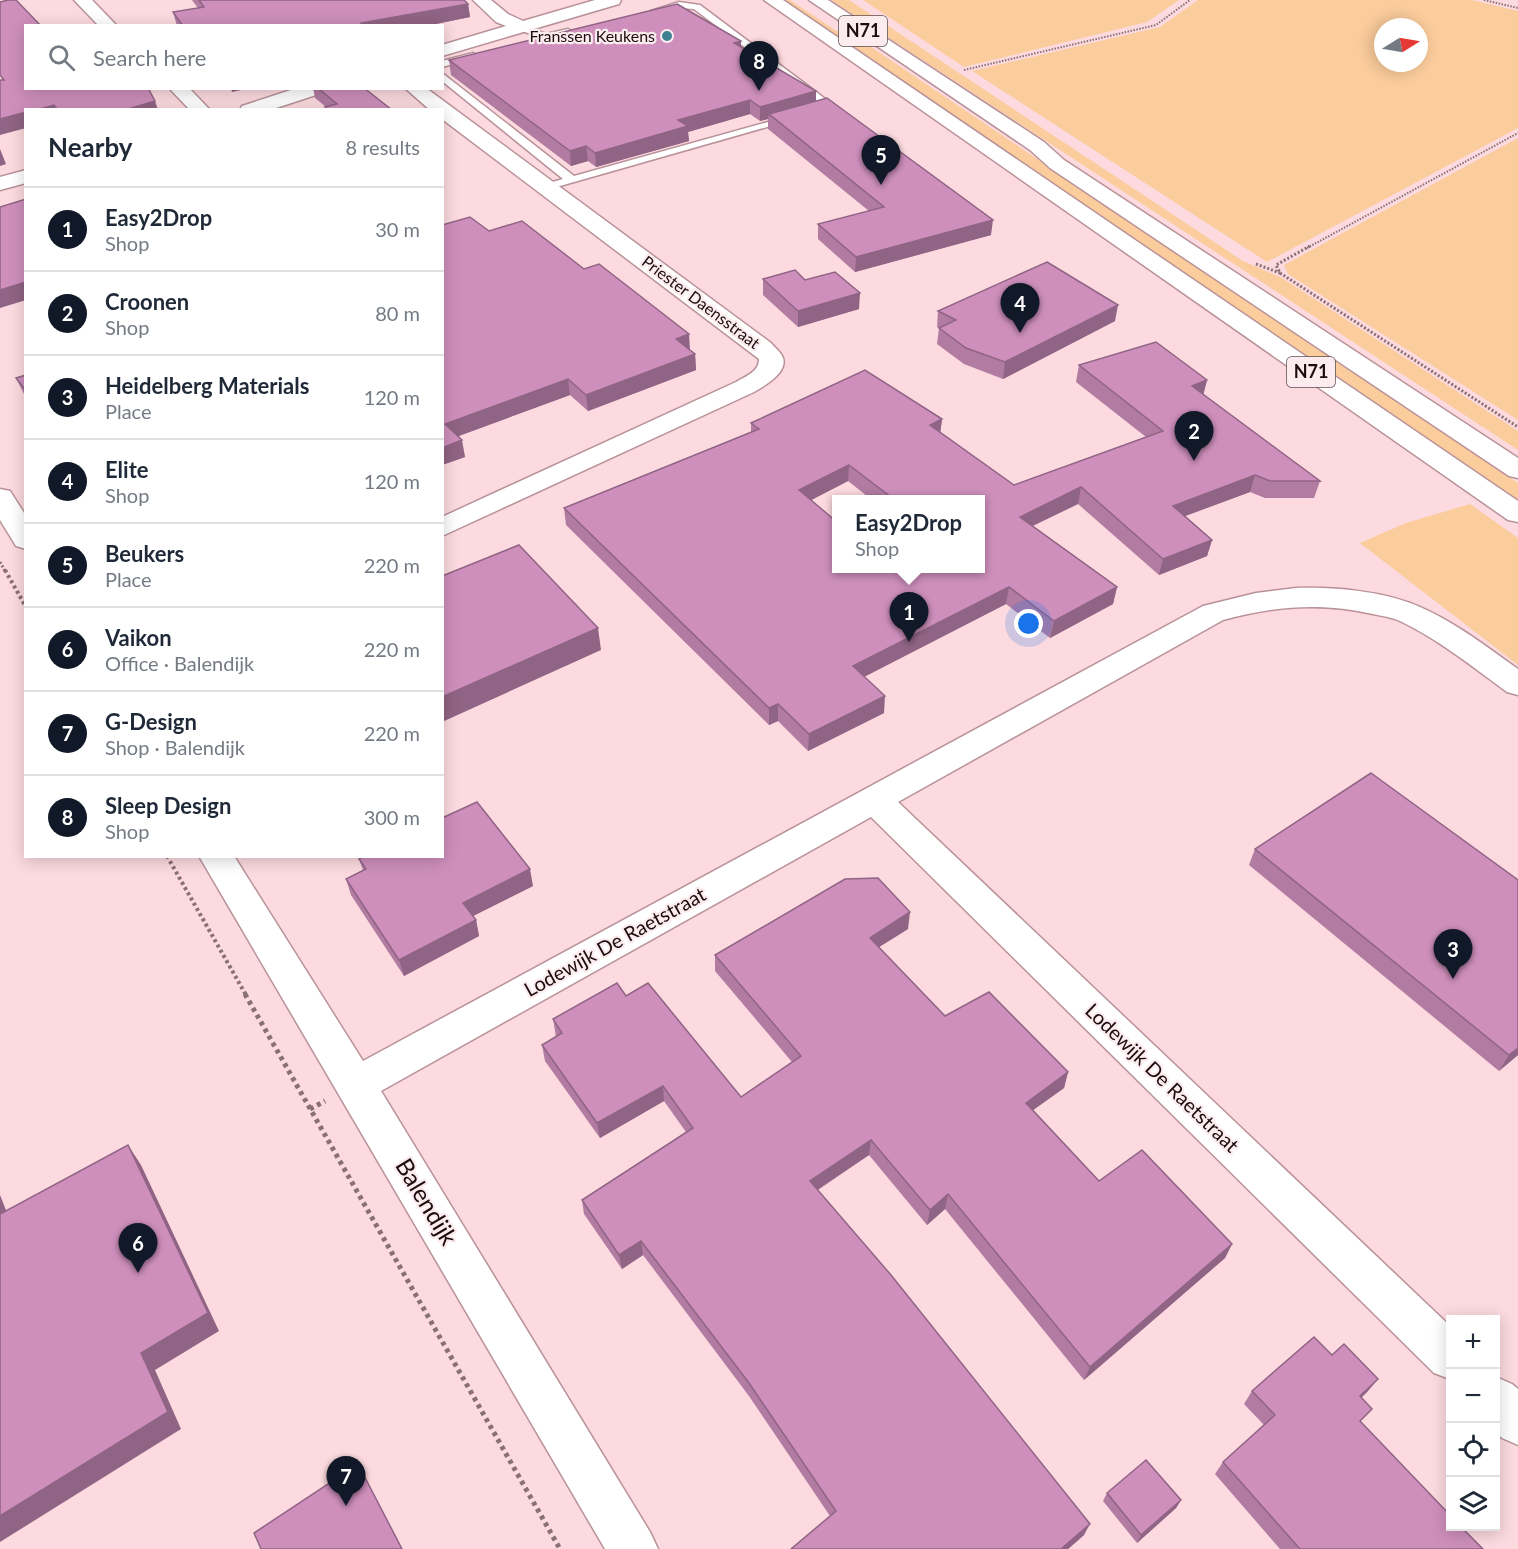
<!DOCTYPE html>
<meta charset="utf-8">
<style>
:root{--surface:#fff;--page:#f6f6f7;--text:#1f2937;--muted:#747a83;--line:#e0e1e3;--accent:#111827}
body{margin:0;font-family:Lato,sans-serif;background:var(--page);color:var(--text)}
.controls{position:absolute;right:18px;bottom:18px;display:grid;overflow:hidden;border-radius:0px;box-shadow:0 3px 15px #0003}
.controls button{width:54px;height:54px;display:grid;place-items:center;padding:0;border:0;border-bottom:2px solid var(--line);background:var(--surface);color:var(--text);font:30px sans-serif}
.compass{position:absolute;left:1374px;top:18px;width:54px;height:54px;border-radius:50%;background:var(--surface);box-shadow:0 3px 15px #0003;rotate:79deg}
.you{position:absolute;left:1029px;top:624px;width:21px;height:21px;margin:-15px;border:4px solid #fff;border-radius:50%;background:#1a73e8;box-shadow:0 0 0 9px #1a73e833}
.badge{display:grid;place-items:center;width:39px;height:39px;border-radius:50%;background:var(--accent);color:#fff;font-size:20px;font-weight:700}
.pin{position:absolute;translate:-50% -50px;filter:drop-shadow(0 2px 3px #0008)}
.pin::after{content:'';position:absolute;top:32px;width:21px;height:18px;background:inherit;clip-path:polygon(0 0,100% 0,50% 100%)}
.popup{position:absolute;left:832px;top:495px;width:153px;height:78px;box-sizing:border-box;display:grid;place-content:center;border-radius:0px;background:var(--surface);filter:drop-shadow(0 2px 4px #0005);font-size:20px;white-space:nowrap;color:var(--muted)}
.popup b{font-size:22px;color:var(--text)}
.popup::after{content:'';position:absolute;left:50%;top:100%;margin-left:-12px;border:12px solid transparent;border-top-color:var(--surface)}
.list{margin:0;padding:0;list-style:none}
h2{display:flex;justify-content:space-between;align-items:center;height:78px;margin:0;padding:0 24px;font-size:26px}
h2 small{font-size:20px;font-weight:400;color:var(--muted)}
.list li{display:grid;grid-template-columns:39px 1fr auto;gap:18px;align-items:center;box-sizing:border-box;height:84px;padding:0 24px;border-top:2px solid var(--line)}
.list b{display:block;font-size:22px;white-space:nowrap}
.list p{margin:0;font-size:20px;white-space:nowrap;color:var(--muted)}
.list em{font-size:20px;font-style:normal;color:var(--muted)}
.icon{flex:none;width:33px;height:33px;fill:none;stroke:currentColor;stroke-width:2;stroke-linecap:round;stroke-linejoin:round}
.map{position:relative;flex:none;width:1518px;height:1549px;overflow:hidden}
.search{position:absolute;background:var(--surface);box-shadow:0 3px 15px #0003;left:24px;top:24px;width:420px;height:66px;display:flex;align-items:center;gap:15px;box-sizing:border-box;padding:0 21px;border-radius:0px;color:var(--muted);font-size:22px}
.panel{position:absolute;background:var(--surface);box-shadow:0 3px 15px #0003;left:24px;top:108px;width:420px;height:750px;border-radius:0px}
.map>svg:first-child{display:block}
</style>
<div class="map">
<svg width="1518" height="1549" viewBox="0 0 1518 1549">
<rect width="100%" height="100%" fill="#fcdadf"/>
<g fill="#fbcc9c" fill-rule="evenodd">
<path d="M 783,0 L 790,0 L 835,30 L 868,45 L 1518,483 L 1518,503 Z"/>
<path d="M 831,0 L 849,0 L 1243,261 L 1282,278 L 1518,431 L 1518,450 Z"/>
<path d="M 863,0 L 1179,0 L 1147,22 L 964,67 Z"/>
<path d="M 1198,0 L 1472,0 L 1518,11 L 1518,128 L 1267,262 L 972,71 L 1160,27 ZM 1383,27 L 1419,27 L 1419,63 L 1383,63 Z"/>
<path d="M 1518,138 L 1518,420 L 1288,274 L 1284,265 Z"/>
<path d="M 1470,504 L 1518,538 L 1518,665 L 1360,543 L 1406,523 Z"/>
</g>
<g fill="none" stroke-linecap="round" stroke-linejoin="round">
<g stroke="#b99299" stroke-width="3">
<g id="lane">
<path d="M 679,2 L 700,5 L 836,107 L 827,112 L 819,112 L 818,110 L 823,106 L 694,9 L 679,8 L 656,14 L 651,11 Z"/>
<path d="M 521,24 L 546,34 L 568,29 L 573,32 L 545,40 L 518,29 L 516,27 Z"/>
<path d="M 473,53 L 478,56 L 476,58 L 442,67 L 442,61 Z"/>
<path d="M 442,73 L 574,176 L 786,117 L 795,119 L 546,190 L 540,187 L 542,185 L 563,179 L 442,81 Z"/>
</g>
</g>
<g stroke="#b99299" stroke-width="3">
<g id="street">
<path d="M 74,0 L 92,0 L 117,26 L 99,26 Z"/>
<path d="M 473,0 L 491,0 L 508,14 L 523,21 L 595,0 L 621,0 L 619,4 L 442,56 L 442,45 L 506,26 L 496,22 Z"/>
<path d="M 169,88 L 189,88 L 210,110 L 190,110 Z"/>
<path d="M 297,88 L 327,88 L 325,92 L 270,110 L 240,110 L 242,106 Z"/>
<path d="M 405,88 L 426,88 L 771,343 C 774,347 781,352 783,358 C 788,373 764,386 754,392 L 442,536 L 442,517 L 736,382 C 746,376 759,372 759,359 L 442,119 L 442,110 L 430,110 Z"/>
<path d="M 26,170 L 26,183 L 0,190 L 0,177 Z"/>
<path d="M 0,489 L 10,491 L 26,516 L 26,549 L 16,546 L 0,520 Z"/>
<path d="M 1296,588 C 1335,587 1384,591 1420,607 C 1455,622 1487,647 1518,669 L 1518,695 L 1507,692 C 1473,667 1438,639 1400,621 C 1391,617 1382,616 1373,614 C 1322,602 1274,606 1223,620 L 898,802 L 1450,1326 L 1450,1379 L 1434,1373 L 871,817 L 381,1091 L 650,1532 L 658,1549 L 605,1549 L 199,856 L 234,856 L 363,1061 L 1203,606 L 1256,593 Z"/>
<path d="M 1496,1377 L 1512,1384 L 1518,1389 L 1518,1445 L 1502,1438 L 1496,1432 Z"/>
</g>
</g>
<g stroke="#b99299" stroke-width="3">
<g id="highway">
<path d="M 764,0 L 783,0 L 1518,501 L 1518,522 L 1508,520 Z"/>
<path d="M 809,0 L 828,0 L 1044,142 L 1064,160 L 1518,458 L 1518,478 L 1509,476 L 1050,168 L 1030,150 Z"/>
</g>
</g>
<g stroke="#887074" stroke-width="2" stroke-dasharray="1.5 1.5" stroke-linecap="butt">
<path d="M 1484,0 L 1518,8"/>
<path d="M 964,70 L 1156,25 L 1190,0"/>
<path d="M 1307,248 L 1518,133"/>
</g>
<g stroke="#887074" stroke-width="3" stroke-dasharray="2 2" stroke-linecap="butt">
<path d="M 1310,246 L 1276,265 L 1280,273 L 1518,427"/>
<path d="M 1256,264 L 1280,273"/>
<path d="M 0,562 L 5,571"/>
</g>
<g stroke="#887074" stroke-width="4" stroke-dasharray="3 3" stroke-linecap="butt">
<path d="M 5,570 L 26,607"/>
<path d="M 167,856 L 246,995"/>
</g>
<g stroke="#887074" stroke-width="5" stroke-dasharray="4 4" stroke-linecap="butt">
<path d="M 245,994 L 560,1549"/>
<path d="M 310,1109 L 325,1101"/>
</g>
<use href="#lane" fill="#fff" fill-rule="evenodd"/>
<use href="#street" fill="#fff" fill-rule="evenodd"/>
<use href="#highway" fill="#fff" fill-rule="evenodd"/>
</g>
<g fill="#b17ba2" fill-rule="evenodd">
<path d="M 192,0 L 464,0 L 468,4 L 470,17 L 426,26 L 177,26 L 173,12 L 198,8 Z"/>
<path d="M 741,47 L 816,101 L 991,235 L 855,272 L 818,239 L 818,224 L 869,211 L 768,129 L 768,119 L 760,121 L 750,114 L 688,132 L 689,141 L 596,167 L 588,161 L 571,166 L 451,75 L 449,60 Z"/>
<path d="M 313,88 L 364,88 L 392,110 L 326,110 L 326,107 L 315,98 Z"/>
<path d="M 489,231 L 584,269 L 695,354 L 696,370 L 588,411 L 570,395 L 458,436 L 465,457 L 442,465 Z"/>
<path d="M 763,279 L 805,280 L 859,309 L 798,327 L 763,295 Z"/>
<path d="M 938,311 L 1115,321 L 1003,379 L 964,364 L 937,344 L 939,328 L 937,327 Z"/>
<path d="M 1079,365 L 1207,380 L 1203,394 L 1320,481 L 1314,498 L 1265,498 L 1250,492 L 1185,516 L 1212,540 L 1207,556 L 1159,575 L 1078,504 L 1033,526 L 1117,587 L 1113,604 L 1050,638 L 1006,604 L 864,677 L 884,713 L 808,751 L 778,721 L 769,725 L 566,525 L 564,508 L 751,432 L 751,423 L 942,419 L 940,433 L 1014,485 L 1146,437 L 1076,382 ZM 848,481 L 872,500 L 981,500 L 837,568 L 811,500 Z"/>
<path d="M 26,375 L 26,398 L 16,378 Z"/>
<path d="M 1255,849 L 1518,1055 L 1499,1071 L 1249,865 Z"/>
<path d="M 359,859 L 533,886 L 473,916 L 476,920 L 479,936 L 404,976 L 351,895 L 346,879 L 363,870 Z"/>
<path d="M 908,929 L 879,947 L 945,1016 L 1068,1072 L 1064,1088 L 1033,1110 L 1099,1181 L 1232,1244 L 1225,1258 L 1084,1380 L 945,1209 L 927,1225 L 869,1155 L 818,1190 L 1084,1535 L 1068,1549 L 791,1549 L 830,1516 L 749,1396 L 643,1255 L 622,1269 L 584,1214 L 582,1200 L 686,1132 L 664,1101 L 600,1138 L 545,1061 L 542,1045 L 556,1037 L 553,1019 L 626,996 L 741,1097 L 792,1062 L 715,971 L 715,955 Z"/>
<path d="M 1378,1379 L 1367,1392 L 1361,1398 L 1361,1422 L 1483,1549 L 1280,1549 L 1215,1474 L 1223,1462 L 1264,1425 L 1244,1404 L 1252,1391 Z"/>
<path d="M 1107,1493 L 1181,1500 L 1176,1508 L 1137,1543 L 1103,1501 Z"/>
</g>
<g fill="#906484">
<path d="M 468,4 L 470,17 L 426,26 L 362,26 L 361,23 Z"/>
<path d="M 741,41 L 741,55 L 734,43 Z"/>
<path d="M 231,88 L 250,88 L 232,92 Z"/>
<path d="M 816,91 L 816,106 L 769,114 L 768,119 L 760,121 L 760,107 Z"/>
<path d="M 750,100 L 750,114 L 688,132 L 689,141 L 596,167 L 595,153 L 678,120 Z"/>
<path d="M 155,101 L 158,110 L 125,110 Z"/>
<path d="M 54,105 L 56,110 L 37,110 Z"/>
<path d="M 26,112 L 26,128 L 0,135 L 0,119 Z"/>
<path d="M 586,146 L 588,161 L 571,166 L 570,151 Z"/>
<path d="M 0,149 L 6,164 L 0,166 Z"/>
<path d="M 993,220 L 991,235 L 855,272 L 856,257 Z"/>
<path d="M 26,282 L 26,300 L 0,308 L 0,290 Z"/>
<path d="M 860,293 L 859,309 L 798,327 L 798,311 Z"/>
<path d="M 1118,305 L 1115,321 L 1003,379 L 1005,362 Z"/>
<path d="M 689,334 L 690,350 L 676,339 Z"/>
<path d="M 695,354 L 696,370 L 588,411 L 586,395 Z"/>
<path d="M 568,379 L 570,395 L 448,440 L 445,424 Z"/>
<path d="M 1207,380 L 1203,396 L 1192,386 Z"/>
<path d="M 942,419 L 940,435 L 930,425 Z"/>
<path d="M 462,440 L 465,457 L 442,465 L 442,448 Z"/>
<path d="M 849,465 L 848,481 L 798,507 L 799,490 Z"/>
<path d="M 1255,475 L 1250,492 L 1169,522 L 1173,506 Z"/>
<path d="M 1081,487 L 1078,504 L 1017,533 L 1020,517 Z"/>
<path d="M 1212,540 L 1207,556 L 1159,575 L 1163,559 Z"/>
<path d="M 1009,587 L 1006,604 L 852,683 L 853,666 Z"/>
<path d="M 1117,587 L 1113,604 L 1050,638 L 1054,621 Z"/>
<path d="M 598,628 L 601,650 L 442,722 L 442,697 Z"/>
<path d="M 885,696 L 884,713 L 808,751 L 809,734 Z"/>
<path d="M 778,704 L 778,721 L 769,725 L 769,708 Z"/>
<path d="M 530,869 L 533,886 L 467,919 L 463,903 Z"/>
<path d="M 910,912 L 908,929 L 868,954 L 870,938 Z"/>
<path d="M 476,920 L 479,936 L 404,976 L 399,960 Z"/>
<path d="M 1518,1048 L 1518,1055 L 1499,1071 L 1509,1055 Z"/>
<path d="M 1068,1072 L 1064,1088 L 1022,1118 L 1026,1103 Z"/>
<path d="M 663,1086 L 664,1101 L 600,1138 L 597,1123 Z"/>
<path d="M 871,1140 L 869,1155 L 809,1195 L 810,1181 Z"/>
<path d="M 128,1145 L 141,1165 L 219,1331 L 155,1370 L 181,1429 L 0,1542 L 0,1516 Z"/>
<path d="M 948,1194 L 945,1209 L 927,1225 L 930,1210 Z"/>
<path d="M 0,1195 L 15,1233 L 0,1215 Z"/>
<path d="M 641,1241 L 643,1255 L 622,1269 L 619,1255 Z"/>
<path d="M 1232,1244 L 1225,1258 L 1084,1380 L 1090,1367 Z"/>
<path d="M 1378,1379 L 1367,1392 L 1349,1409 L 1360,1396 Z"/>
<path d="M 1181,1500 L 1176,1508 L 1137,1543 L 1141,1535 Z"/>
<path d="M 1090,1524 L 1084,1535 L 1068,1549 L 1061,1549 Z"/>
</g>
<g fill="#ce8fbc" stroke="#906484" stroke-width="1.5" fill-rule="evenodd">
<path d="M 8,0 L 16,0 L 41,26 L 26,26 L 26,88 L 148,88 L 155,101 L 125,110 L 58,110 L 54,105 L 37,110 L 26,110 L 26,112 L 0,119 L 0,80 L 4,80 L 0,75 L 0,2 Z"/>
<path d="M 199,0 L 464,0 L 468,4 L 361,23 L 363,26 L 183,26 L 173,12 L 204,7 Z"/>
<path d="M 677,4 L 741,41 L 734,43 L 816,91 L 760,107 L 750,100 L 678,120 L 688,126 L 595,153 L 586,146 L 570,151 L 449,60 Z"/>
<path d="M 318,88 L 364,88 L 392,110 L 328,110 L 325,107 L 337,104 Z"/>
<path d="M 827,98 L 993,220 L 856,257 L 818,224 L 884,207 L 769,114 Z"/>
<path d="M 26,199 L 26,282 L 0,290 L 0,207 Z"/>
<path d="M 470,217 L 489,231 L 522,221 L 584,269 L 599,264 L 689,334 L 676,339 L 695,354 L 586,395 L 568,379 L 445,424 L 462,440 L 442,448 L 442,225 Z"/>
<path d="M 1047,262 L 1118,305 L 1005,362 L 966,348 L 939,328 L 956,320 L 938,311 Z"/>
<path d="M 795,270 L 805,280 L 835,272 L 860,293 L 798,311 L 763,279 Z"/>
<path d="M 1156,342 L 1207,380 L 1192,386 L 1320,481 L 1270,481 L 1255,475 L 1173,506 L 1212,540 L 1163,559 L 1081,487 L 1020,517 L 1117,587 L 1054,621 L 1009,587 L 853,666 L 885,696 L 809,734 L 778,704 L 769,708 L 564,508 L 759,429 L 751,423 L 865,370 L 942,419 L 930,425 L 1014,485 L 1163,431 L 1079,365 ZM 849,465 L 895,500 L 981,500 L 981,568 L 837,568 L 837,522 L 799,490 Z"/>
<path d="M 26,375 L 26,391 L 16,378 Z"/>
<path d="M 519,545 L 598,628 L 442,697 L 442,576 Z"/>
<path d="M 1371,773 L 1518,880 L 1518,1048 L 1509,1055 L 1255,849 Z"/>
<path d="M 477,802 L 530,869 L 463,903 L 476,920 L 399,960 L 346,879 L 366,869 L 359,859 L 364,856 L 442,856 L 442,818 Z"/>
<path d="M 878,878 L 910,912 L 870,938 L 945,1016 L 989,992 L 1068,1072 L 1026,1103 L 1099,1181 L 1142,1150 L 1232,1244 L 1090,1367 L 948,1194 L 930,1210 L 871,1140 L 810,1181 L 891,1275 L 1090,1524 L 1061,1549 L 791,1549 L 836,1511 L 749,1383 L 641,1241 L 619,1255 L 582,1200 L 693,1128 L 663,1086 L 597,1123 L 542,1045 L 562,1033 L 553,1019 L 617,983 L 626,996 L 648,983 L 741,1097 L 801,1056 L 715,955 L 845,879 Z"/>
<path d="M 128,1145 L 208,1313 L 141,1353 L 168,1412 L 0,1516 L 0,1214 Z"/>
<path d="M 1314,1337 L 1332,1355 L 1344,1344 L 1378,1379 L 1360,1396 L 1372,1409 L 1360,1421 L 1450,1515 L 1450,1527 L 1461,1527 L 1483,1549 L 1300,1549 L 1223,1462 L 1275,1415 L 1252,1391 Z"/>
<path d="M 1146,1460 L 1181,1500 L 1141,1535 L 1107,1493 Z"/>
<path d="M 358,1464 L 402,1549 L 261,1549 L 254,1533 Z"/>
</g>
<circle fill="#3f8092" stroke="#fdecef" stroke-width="2" cx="667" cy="36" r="6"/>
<g text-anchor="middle" stroke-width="4.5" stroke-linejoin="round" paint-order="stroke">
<g font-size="16" fill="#1a0c0f" stroke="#fdecef" text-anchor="end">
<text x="655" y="42">Franssen Keukens</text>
</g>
<g font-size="16" fill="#1a0c0f" stroke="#fdecef">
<text transform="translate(701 302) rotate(37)" y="6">Priester Daensstraat</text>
</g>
<g fill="#fdecef" stroke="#5e4f52" stroke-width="1.5">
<rect x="839" y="16" width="48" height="30" rx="4.5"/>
<rect x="1287" y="357" width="48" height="30" rx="4.5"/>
</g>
<g font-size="18" font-weight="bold" fill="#1a0c0f">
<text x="863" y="37">N71</text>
<text x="1311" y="378">N71</text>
</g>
<g font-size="20" fill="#1a0c0f" stroke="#fdecef">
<text transform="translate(615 942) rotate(-29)" y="7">Lodewijk De Raetstraat</text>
<text transform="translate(1162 1078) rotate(44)" y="7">Lodewijk De Raetstraat</text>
</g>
<g font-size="24" fill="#1a0c0f" stroke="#fdecef">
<text transform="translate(426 1202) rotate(59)" y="8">Balendijk</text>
</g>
</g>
</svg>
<div class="controls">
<button>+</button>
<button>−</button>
<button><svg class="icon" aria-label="locate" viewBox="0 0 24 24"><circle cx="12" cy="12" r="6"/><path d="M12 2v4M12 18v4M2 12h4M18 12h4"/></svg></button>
<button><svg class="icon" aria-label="layers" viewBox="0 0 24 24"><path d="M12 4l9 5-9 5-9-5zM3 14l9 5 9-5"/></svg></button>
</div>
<svg class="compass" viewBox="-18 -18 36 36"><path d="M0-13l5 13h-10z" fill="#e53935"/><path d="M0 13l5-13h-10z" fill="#747a83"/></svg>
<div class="you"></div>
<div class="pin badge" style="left:909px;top:642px">1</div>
<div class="popup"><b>Easy2Drop</b>Shop</div>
<div class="pin badge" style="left:1194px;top:461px">2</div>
<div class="pin badge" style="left:1453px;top:979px">3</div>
<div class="pin badge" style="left:1020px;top:333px">4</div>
<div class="pin badge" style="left:881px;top:185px">5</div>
<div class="pin badge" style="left:138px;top:1273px">6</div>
<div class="pin badge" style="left:346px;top:1506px">7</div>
<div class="pin badge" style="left:759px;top:91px">8</div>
<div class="search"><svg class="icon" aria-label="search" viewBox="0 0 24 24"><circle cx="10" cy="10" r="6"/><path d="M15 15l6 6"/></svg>Search here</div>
<section class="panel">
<h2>Nearby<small>8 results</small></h2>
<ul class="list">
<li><span class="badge">1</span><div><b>Easy2Drop</b><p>Shop</p></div><em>30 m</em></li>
<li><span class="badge">2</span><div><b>Croonen</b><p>Shop</p></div><em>80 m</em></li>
<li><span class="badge">3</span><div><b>Heidelberg Materials</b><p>Place</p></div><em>120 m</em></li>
<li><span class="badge">4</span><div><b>Elite</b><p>Shop</p></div><em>120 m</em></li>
<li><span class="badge">5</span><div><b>Beukers</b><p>Place</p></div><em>220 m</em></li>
<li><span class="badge">6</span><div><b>Vaikon</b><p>Office · Balendijk</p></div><em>220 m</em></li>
<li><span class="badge">7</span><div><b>G-Design</b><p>Shop · Balendijk</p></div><em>220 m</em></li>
<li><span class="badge">8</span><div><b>Sleep Design</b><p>Shop</p></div><em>300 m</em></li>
</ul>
</section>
</div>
